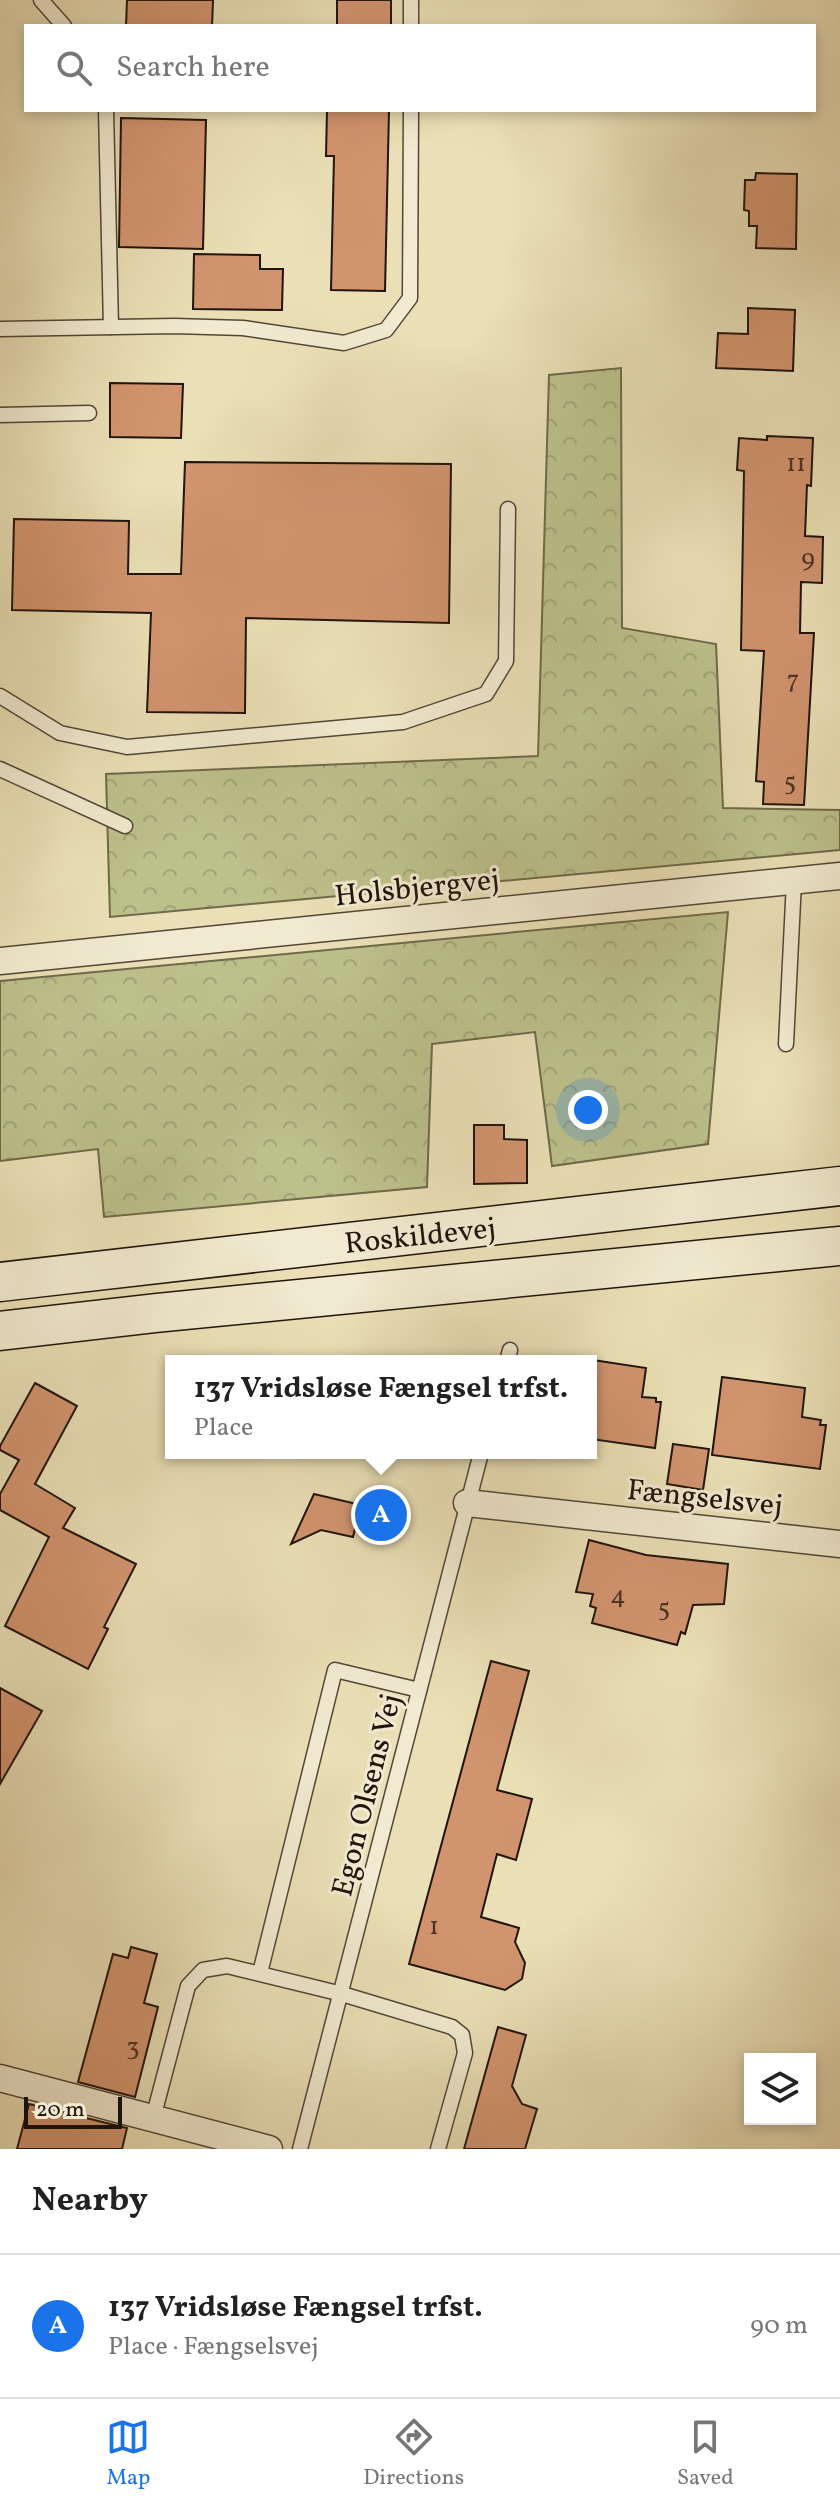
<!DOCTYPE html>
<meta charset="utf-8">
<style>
:root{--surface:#fff;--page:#f2f2f2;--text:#222;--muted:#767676;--line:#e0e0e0;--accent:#1a73e8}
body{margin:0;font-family:Vollkorn,serif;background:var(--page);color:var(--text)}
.controls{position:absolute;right:24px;bottom:24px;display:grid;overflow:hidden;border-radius:0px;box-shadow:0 4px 12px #0003}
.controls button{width:72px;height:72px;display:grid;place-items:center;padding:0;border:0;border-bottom:2px solid var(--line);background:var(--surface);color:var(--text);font:40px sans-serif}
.scale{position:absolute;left:24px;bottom:20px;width:98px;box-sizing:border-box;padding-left:8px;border:4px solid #20140b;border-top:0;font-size:22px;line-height:28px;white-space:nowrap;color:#20140b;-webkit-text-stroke:6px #f1ead0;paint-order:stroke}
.you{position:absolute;left:588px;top:1110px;width:28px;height:28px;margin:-20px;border:6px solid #fff;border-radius:50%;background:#1a73e8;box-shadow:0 0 0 12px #1a73e833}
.badge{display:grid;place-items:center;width:52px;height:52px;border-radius:50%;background:var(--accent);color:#fff;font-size:26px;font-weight:700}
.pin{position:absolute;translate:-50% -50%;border:4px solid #fff;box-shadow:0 2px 8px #0006}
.popup{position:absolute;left:165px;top:1355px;width:432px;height:104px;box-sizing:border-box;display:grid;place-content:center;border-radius:0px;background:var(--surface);filter:drop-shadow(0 2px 6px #0005);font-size:26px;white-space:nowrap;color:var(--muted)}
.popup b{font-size:30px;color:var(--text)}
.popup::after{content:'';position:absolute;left:50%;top:100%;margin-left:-16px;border:16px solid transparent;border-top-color:var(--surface)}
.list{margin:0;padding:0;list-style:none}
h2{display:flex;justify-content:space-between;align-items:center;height:104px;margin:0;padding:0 32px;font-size:34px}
h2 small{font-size:26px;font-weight:400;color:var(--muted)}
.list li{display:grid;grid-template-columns:52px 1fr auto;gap:24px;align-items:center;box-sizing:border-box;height:144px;padding:0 32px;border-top:2px solid var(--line)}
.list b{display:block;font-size:30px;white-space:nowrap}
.list p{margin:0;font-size:26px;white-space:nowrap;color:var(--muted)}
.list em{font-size:26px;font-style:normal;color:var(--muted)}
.icon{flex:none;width:44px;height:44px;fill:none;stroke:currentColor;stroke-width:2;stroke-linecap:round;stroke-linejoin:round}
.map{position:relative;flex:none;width:840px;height:2149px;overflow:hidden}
.search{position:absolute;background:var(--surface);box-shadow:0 4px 12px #0003;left:24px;right:24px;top:24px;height:88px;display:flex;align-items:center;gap:20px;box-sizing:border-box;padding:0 28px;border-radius:0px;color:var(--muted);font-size:30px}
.sheet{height:248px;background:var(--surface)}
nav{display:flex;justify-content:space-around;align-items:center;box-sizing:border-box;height:112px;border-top:2px solid var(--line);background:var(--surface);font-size:22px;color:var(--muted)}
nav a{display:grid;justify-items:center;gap:4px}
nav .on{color:var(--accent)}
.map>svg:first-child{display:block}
</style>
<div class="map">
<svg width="840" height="2149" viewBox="0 0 840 2149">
<defs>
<pattern id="forest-crowns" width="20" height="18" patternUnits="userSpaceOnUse" patternTransform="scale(2)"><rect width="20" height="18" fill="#bcc08b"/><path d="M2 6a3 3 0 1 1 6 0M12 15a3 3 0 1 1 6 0" fill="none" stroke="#a1a477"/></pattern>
</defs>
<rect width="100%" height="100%" fill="#eadfb6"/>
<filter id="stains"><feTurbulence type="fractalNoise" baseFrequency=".0025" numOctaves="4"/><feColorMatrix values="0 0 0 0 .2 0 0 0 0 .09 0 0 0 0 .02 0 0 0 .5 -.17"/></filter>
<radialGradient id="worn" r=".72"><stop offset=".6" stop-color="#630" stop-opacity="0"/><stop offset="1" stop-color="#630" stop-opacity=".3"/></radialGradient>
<g fill="url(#forest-crowns)" stroke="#6e6a4b" stroke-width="2">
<path d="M 621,368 L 622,628 L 716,644 L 723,808 L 840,810 L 840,850 L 110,917 L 106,774 L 538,756 L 549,375 Z"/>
<path d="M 728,912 L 708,1144 L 552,1166 L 535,1032 L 432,1044 L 427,1187 L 104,1217 L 98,1149 L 0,1161 L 0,981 Z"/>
</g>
<g fill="#d1946f" stroke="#20140b" stroke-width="2">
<path d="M 127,0 L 213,0 L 212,26 L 126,26 Z"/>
<rect x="337" y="0" width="54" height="26"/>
<path d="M 327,110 L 389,110 L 385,291 L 331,290 L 334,156 L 326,156 Z"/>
<path d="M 121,118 L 206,120 L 203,249 L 119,247 Z"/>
<path d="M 756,173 L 797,174 L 796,249 L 756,248 L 757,226 L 749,226 L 749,211 L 744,210 L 745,180 L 755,180 Z"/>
<path d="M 194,254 L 260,255 L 260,269 L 283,269 L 282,310 L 193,309 Z"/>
<path d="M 748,308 L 795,310 L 793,371 L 716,368 L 718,333 L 748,334 Z"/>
<path d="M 110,383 L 183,384 L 181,438 L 110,437 Z"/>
<path d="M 767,436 L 813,438 L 811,486 L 807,485 L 805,536 L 823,537 L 822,583 L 801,582 L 800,633 L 814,633 L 804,805 L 763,804 L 764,782 L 756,781 L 764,651 L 741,650 L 744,471 L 737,470 L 739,438 L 767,440 Z"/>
<path d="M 185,462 L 451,464 L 449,623 L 246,618 L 245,713 L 147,712 L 151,613 L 12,610 L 14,519 L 129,521 L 128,574 L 181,574 Z"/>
<path d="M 474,1125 L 504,1125 L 504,1139 L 527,1140 L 527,1183 L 474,1184 Z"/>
<path d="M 593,1360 L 646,1368 L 642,1397 L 656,1398 L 656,1402 L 661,1402 L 655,1448 L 591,1439 Z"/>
<path d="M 722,1377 L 805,1388 L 802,1417 L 821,1420 L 820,1425 L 826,1425 L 820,1469 L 712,1455 Z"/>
<path d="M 35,1383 L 77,1406 L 35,1484 L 75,1508 L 63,1528 L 136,1564 L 104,1627 L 108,1629 L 88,1669 L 5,1626 L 49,1537 L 0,1510 L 0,1494 L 19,1460 L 0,1450 L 0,1446 Z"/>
<path d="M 673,1444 L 709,1449 L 703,1490 L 667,1484 Z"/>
<path d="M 314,1494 L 361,1505 L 353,1537 L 321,1530 L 291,1544 Z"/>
<path d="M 589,1540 L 646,1555 L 728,1564 L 724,1604 L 693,1605 L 685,1634 L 681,1632 L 677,1645 L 592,1623 L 596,1608 L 590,1606 L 593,1594 L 576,1592 Z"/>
<path d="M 491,1661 L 529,1671 L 497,1790 L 532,1799 L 516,1860 L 497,1854 L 481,1917 L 519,1928 L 515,1942 L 525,1963 L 522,1979 L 505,1990 L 409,1964 Z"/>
<path d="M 0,1688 L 42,1711 L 0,1784 Z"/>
<path d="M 131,1947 L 157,1954 L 144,2003 L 158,2007 L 135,2097 L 78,2082 L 113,1954 L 128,1958 Z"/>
<path d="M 498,2027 L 526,2035 L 512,2086 L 522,2104 L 537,2109 L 525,2149 L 464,2149 Z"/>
<path d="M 29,2104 L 127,2128 L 122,2149 L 17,2149 Z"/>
</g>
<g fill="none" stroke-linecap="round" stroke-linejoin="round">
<g stroke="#524736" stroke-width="17">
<g id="service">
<path d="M 41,0 L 64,26"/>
<path d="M 411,26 L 411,0"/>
<path d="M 106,110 L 111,327"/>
<path d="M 0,329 L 174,326 L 243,328 L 344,343 L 386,330 L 410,298 L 411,110"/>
<path d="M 0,415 L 89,413"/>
<path d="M 0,696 L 60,733 L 127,747 L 403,722 L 486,694 L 506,661 L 508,509"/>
<path d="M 0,769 L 125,826"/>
<path d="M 786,1044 L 794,881"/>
<path d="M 507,1361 L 510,1350"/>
<path d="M 260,1973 L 335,1670 L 419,1690"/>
<path d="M 153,2118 L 188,1986 L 203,1970 L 227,1966 L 342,1994 L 452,2027 L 462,2035 L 465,2053 L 438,2149"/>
<path d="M 300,2149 L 481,1453"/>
</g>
</g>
<g stroke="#524736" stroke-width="29">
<g id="minor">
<path d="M 0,961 L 840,876"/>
<path d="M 467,1503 L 840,1544"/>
<path d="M 0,2078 L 269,2149"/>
</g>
</g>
<g stroke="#20140b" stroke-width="41">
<g id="secondary">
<path d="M 0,1282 L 840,1186"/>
<path d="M 0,1331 L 156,1313 L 840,1246"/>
</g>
</g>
<use href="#service" stroke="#f1ead0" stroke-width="14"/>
<use href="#minor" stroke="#f1ead0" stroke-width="26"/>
<use href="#secondary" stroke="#f1ead0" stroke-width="38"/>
</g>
<g text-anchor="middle" stroke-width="6" stroke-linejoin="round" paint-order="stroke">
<g font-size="26" fill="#4c3424">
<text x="796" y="471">11</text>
<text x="808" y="566">9</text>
<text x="793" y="688">7</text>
<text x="790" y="790">5</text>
<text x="618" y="1603">4</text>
<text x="664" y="1616">5</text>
<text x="434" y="1934">1</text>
<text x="133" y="2055">3</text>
</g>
<g font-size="30" fill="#20140b" stroke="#f1ead0">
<text transform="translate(417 887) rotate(-6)" y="10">Holsbjergvej</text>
<text transform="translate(420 1235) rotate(-6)" y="10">Roskildevej</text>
<text transform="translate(705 1497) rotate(6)" y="10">Fængselsvej</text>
<text transform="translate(366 1795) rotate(-76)" y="10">Egon Olsens Vej</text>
</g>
</g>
<rect width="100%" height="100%" filter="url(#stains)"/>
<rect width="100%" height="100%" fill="url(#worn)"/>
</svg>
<div class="controls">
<button><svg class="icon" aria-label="layers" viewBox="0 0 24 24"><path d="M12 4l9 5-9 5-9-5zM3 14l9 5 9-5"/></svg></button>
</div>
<div class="scale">20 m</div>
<div class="you"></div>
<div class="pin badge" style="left:381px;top:1515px">A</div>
<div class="popup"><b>137 Vridsløse Fængsel trfst.</b>Place</div>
<div class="search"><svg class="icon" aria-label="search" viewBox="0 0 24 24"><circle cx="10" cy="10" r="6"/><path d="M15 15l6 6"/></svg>Search here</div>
</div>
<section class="sheet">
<h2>Nearby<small></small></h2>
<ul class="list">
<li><span class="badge">A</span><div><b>137 Vridsløse Fængsel trfst.</b><p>Place · Fængselsvej</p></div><em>90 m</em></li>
</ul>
</section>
<nav>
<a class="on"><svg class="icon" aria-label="map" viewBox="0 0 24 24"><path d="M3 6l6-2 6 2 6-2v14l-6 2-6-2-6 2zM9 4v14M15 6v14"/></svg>Map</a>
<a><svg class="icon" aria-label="directions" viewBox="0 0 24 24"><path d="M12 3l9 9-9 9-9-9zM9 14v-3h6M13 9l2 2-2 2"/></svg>Directions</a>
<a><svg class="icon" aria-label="saved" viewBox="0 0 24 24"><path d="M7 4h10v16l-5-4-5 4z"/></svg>Saved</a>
</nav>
